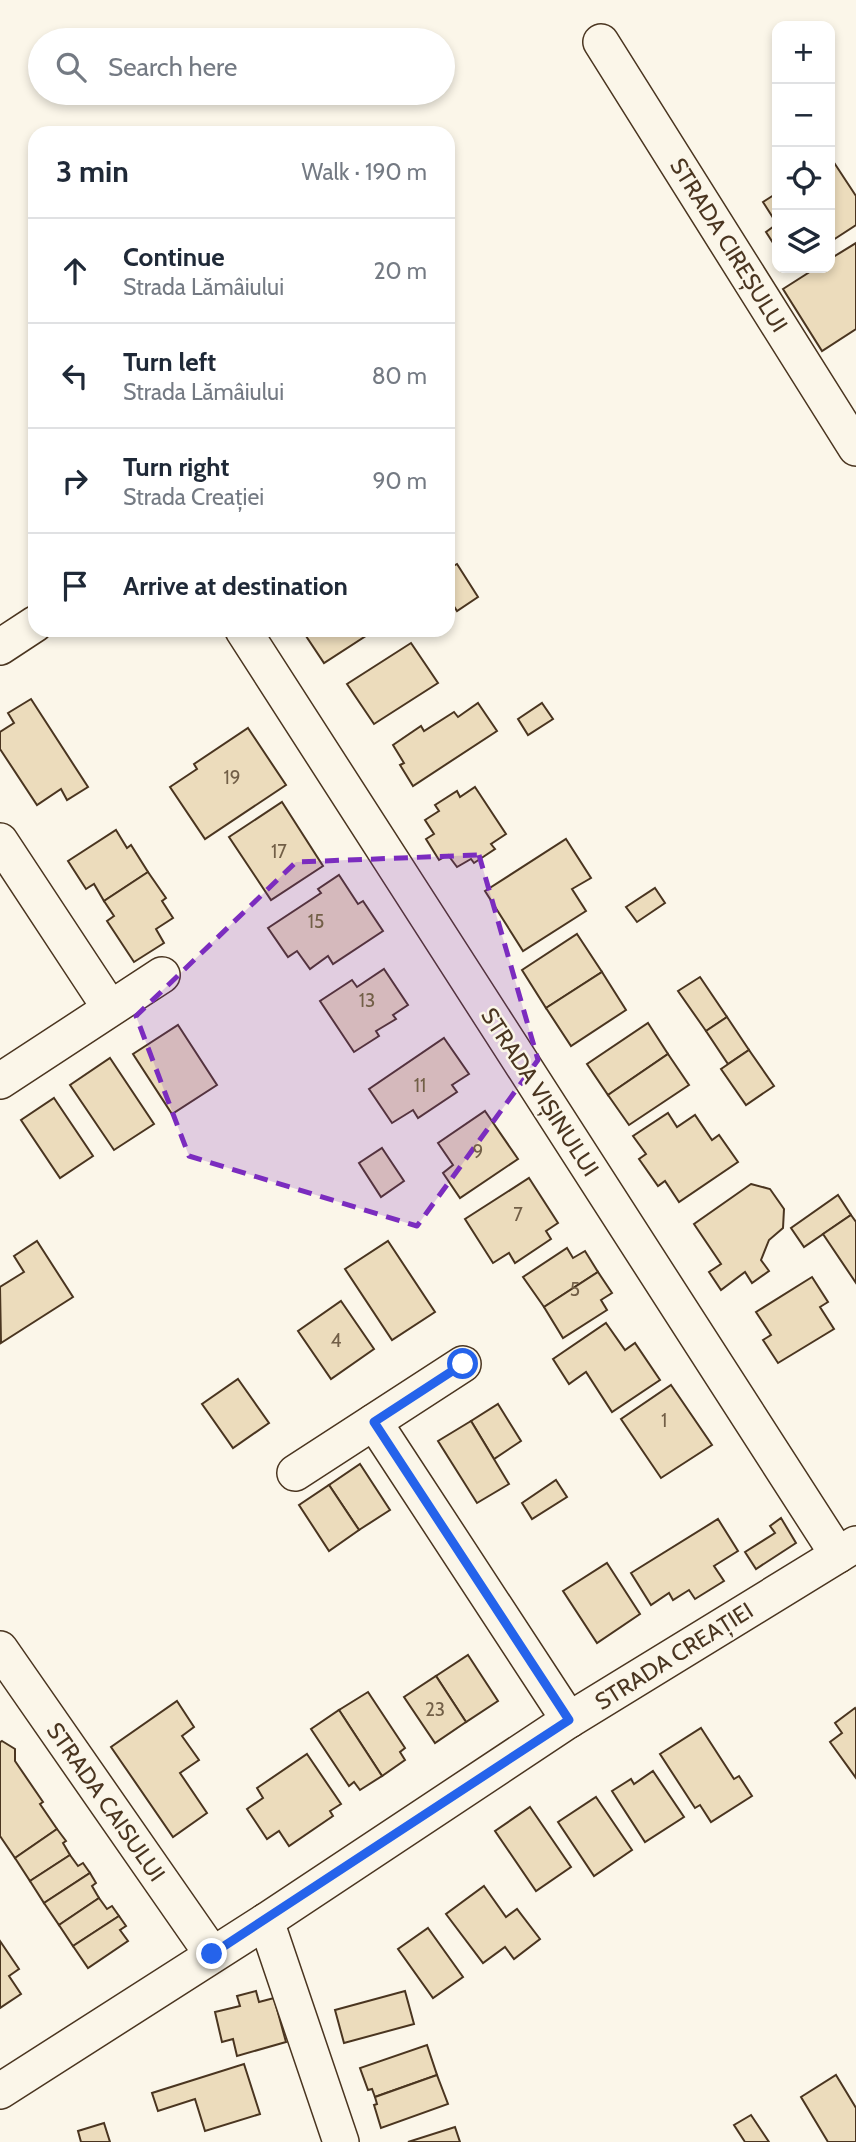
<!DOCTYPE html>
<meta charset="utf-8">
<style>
:root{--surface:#fff;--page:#f2f2f3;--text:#1f2937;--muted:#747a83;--line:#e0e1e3}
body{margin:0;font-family:Cabin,sans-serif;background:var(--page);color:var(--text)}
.controls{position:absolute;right:21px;top:21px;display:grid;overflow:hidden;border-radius:14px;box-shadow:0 4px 10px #0003}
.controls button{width:63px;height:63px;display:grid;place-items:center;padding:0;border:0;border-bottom:2px solid var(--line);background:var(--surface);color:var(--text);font:35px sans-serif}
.stop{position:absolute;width:21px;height:21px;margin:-16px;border:5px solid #2563eb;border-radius:50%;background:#fff}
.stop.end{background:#2563eb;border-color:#fff;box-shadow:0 2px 7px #0008}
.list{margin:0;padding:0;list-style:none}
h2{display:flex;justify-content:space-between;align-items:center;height:91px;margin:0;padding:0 28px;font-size:30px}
h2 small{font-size:23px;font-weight:400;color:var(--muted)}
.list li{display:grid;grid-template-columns:46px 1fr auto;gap:21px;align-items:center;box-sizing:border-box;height:105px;padding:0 28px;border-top:2px solid var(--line)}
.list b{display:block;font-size:26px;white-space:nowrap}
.list p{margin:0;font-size:23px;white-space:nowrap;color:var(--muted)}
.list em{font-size:23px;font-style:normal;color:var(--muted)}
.icon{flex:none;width:38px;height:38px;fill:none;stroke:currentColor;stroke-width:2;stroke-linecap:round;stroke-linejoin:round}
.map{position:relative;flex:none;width:856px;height:2142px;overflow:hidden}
.search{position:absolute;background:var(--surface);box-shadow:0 4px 10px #0003;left:28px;top:28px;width:427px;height:77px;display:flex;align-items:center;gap:18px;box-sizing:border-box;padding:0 24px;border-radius:38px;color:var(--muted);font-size:26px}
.panel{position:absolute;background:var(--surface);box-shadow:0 4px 10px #0003;left:28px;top:126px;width:427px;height:511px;border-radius:21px}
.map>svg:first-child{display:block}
</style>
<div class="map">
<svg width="856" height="2142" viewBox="0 0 856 2142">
<rect width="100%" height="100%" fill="#fbf6e9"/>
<g fill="#ecdcbc" stroke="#4a3520" stroke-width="2">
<path d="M 831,158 L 856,196 L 856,225 L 830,242 Z"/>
<path d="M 777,193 L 777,224 L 763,202 Z"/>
<path d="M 777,224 L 777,249 L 766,232 Z"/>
<path d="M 856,243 L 856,329 L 822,351 L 783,289 L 816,268 L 830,268 L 830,259 Z"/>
<path d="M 457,564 L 478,597 L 457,611 L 448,597 L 448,569 Z"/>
<path d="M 302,630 L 375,630 L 324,663 Z"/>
<path d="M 411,643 L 438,683 L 374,724 L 347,684 Z"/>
<path d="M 31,699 L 88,787 L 67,800 L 61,789 L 37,805 L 0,749 L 0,732 L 14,723 L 8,713 Z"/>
<path d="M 478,703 L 497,731 L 413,786 L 400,765 L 404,763 L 393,745 L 421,726 L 424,731 L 454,712 L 458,717 Z"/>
<path d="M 542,703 L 553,719 L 528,735 L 518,719 Z"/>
<path d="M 248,728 L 286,785 L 205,839 L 170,787 L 197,769 L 194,764 Z"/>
<path d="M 475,787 L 506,834 L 491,844 L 495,849 L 474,863 L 471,859 L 457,867 L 448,855 L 439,860 L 426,839 L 434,834 L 425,820 L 439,811 L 435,805 L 457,791 L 460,797 Z"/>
<path d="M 282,802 L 323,866 L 271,900 L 229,837 Z"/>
<path d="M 116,830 L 127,848 L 131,845 L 148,872 L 104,901 L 94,884 L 86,889 L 68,861 Z"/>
<path d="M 566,839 L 591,878 L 572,889 L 586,911 L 523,951 L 485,891 Z"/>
<path d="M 148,872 L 166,898 L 162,901 L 173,918 L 156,929 L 164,943 L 134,962 L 107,921 L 114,916 L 104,901 Z"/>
<path d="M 339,875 L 358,904 L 363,901 L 383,931 L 333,964 L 328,956 L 310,969 L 297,951 L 288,957 L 268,928 L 321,893 L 318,889 Z"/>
<path d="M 655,888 L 665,903 L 637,922 L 626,907 Z"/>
<path d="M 577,934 L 602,972 L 546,1008 L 522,970 Z"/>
<path d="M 384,969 L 408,1005 L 393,1015 L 396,1019 L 376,1031 L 379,1036 L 354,1052 L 320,1001 L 352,980 L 357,987 Z"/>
<path d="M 602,972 L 626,1010 L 571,1046 L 546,1008 Z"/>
<path d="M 700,977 L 727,1017 L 706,1031 L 678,991 Z"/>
<path d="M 727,1017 L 749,1050 L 728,1064 L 706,1031 Z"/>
<path d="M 648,1023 L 668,1054 L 608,1095 L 587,1064 Z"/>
<path d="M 178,1025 L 217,1085 L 172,1114 L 133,1054 Z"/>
<path d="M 444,1038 L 469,1074 L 452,1085 L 457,1092 L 418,1118 L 413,1110 L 392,1123 L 369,1089 Z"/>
<path d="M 749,1050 L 774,1086 L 746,1105 L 721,1069 Z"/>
<path d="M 668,1054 L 689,1085 L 629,1125 L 608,1095 Z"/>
<path d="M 110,1058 L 154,1124 L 114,1150 L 70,1085 Z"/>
<path d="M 54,1098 L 93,1156 L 60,1178 L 21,1120 Z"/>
<path d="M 485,1111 L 518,1159 L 460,1198 L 443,1173 L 453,1165 L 438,1143 Z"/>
<path d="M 668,1113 L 677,1127 L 695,1115 L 712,1140 L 719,1135 L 738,1162 L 679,1202 L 665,1181 L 658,1186 L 639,1159 L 646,1154 L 633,1136 Z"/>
<path d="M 382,1148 L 404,1181 L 381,1197 L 359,1163 Z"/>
<path d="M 529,1178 L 558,1223 L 546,1231 L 551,1239 L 515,1263 L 509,1253 L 493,1263 L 465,1219 Z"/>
<path d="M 751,1184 L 770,1189 L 784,1209 L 783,1228 L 769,1240 L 761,1260 L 769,1271 L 752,1283 L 745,1272 L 721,1290 L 709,1272 L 721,1264 L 694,1224 Z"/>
<path d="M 838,1195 L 851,1215 L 804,1247 L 791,1228 Z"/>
<path d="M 851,1215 L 856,1222 L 856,1283 L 823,1234 Z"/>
<path d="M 37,1241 L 73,1297 L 1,1343 L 0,1287 L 24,1272 L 14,1256 Z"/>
<path d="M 388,1241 L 435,1312 L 392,1340 L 345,1269 Z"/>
<path d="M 567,1248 L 573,1258 L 585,1251 L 598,1272 L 544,1307 L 523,1277 Z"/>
<path d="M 598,1272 L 612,1293 L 601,1300 L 607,1310 L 563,1338 L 544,1307 Z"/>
<path d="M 812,1277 L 828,1302 L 820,1307 L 834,1329 L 778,1363 L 763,1340 L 771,1335 L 756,1312 Z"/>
<path d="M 341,1301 L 374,1349 L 331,1379 L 298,1331 Z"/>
<path d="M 606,1323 L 625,1350 L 635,1343 L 660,1380 L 612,1412 L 586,1372 L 569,1384 L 553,1359 Z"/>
<path d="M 238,1379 L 269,1423 L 233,1448 L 202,1404 Z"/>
<path d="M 671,1385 L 712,1445 L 661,1478 L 621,1419 Z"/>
<path d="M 498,1404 L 521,1441 L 494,1459 L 471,1421 Z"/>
<path d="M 471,1421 L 509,1484 L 477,1503 L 438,1441 Z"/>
<path d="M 360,1464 L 390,1510 L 359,1530 L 329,1485 Z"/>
<path d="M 556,1480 L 567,1497 L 532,1519 L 522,1503 Z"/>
<path d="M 329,1485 L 359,1530 L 329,1551 L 299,1505 Z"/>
<path d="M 781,1518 L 796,1543 L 756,1569 L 745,1552 L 775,1533 L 770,1526 Z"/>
<path d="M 718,1519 L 738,1551 L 714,1566 L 724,1581 L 695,1599 L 689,1590 L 673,1600 L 669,1593 L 651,1605 L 631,1573 Z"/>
<path d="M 607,1563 L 640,1614 L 597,1643 L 563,1591 Z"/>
<path d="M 468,1655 L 498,1701 L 466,1722 L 436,1676 Z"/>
<path d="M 436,1676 L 466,1722 L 435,1743 L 404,1697 Z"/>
<path d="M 368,1692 L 405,1748 L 400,1752 L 405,1760 L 382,1776 L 339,1710 Z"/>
<path d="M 177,1701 L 194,1727 L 182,1736 L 199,1760 L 180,1773 L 207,1813 L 173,1837 L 111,1747 Z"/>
<path d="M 855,1708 L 856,1710 L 856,1778 L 830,1742 L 842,1733 L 835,1723 Z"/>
<path d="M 339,1710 L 382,1776 L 360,1790 L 354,1782 L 349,1786 L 311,1729 Z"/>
<path d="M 701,1728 L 734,1779 L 739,1776 L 752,1796 L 711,1822 L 700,1805 L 695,1808 L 660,1754 Z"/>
<path d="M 2,1741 L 15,1749 L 15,1761 L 43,1802 L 40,1804 L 57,1829 L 15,1858 L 0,1836 L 0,1742 Z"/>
<path d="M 307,1754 L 341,1804 L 330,1811 L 333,1816 L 289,1846 L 279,1831 L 267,1839 L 247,1809 L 263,1798 L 257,1788 Z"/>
<path d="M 653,1771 L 684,1817 L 645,1842 L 612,1791 L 631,1779 L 634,1784 Z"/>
<path d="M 596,1797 L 632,1850 L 594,1876 L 558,1822 Z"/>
<path d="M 530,1807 L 571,1867 L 536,1891 L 495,1831 Z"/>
<path d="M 57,1829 L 66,1841 L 63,1843 L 70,1855 L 30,1881 L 15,1858 Z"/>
<path d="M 70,1855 L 78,1866 L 83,1863 L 90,1873 L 44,1903 L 30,1881 Z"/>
<path d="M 90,1873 L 96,1883 L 92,1886 L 99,1898 L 59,1925 L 44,1903 Z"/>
<path d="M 484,1886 L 506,1917 L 517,1909 L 540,1939 L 514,1959 L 505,1947 L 483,1963 L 446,1914 Z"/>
<path d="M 99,1898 L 107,1909 L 112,1906 L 119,1916 L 73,1946 L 59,1925 Z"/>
<path d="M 119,1916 L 126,1926 L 120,1930 L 128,1941 L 88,1968 L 73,1946 Z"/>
<path d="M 428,1928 L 463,1977 L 433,1998 L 398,1949 Z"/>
<path d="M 0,1941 L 19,1969 L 9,1976 L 21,1994 L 0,2008 Z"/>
<path d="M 256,1991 L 259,2002 L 274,1998 L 286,2042 L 237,2056 L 233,2039 L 222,2042 L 215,2012 L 240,2006 L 237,1996 Z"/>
<path d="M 405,1991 L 414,2024 L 344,2043 L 335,2010 Z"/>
<path d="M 427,2045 L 437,2075 L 375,2097 L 372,2089 L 368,2090 L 360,2068 Z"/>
<path d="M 244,2064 L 260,2114 L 205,2131 L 195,2099 L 158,2111 L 152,2093 Z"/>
<path d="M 437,2075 L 448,2104 L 381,2128 L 374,2105 L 377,2104 L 375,2097 Z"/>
<path d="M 836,2075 L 856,2108 L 856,2142 L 828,2142 L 801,2097 Z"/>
<path d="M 751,2115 L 769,2142 L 745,2142 L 734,2125 Z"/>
<path d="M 104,2123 L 110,2142 L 81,2142 L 78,2131 Z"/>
<path d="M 455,2127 L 460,2142 L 408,2142 Z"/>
</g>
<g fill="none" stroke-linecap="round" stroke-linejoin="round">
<g stroke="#4a3520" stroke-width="38">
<g id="minor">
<path d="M 601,42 L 856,448"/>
<path d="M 243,630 L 838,1555"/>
<path d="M 0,647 L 35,624"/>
<path d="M 0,841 L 110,1008"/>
<path d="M 0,1081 L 162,975"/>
<path d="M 374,1422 L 569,1720"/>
<path d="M 295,1473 L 463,1364"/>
<path d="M 0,1649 L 212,1954"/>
<path d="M 266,1921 L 341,2142"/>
<path d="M 0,2091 L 266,1921 L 569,1720 L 856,1544"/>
</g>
</g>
<use href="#minor" stroke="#fbf6e9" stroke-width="35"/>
</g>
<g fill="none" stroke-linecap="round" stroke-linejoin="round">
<path stroke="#2563eb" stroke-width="9" d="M 212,1954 L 569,1720 L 374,1422 L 463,1364"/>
</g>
<path fill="#7b2cbf" fill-opacity="0.2" stroke="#7b2cbf" stroke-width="5" stroke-dasharray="14 9" stroke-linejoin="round" d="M 479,855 L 538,1060 L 417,1226 L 189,1156 L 136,1016 L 296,862 Z"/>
<g text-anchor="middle" stroke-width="5" stroke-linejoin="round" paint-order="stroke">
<g font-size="19" fill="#725f47">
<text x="232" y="784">19</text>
<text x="279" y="858">17</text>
<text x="316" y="928">15</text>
<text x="367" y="1007">13</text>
<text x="420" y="1092">11</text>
<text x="478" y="1158">9</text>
<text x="518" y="1221">7</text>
<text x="575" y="1296">5</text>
<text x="336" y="1347">4</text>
<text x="664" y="1427">1</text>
<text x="435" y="1716">23</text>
</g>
<g font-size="23" fill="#4a3520" stroke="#fbf6e9">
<text transform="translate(729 245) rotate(58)" y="8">STRADA CIREȘULUI</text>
<text transform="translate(540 1092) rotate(57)" y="8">STRADA VIȘINULUI</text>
<text transform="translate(674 1656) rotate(-32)" y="8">STRADA CREAȚIEI</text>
<text transform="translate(106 1802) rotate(55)" y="8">STRADA CAISULUI</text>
</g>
</g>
</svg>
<div class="controls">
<button>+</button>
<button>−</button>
<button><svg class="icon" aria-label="locate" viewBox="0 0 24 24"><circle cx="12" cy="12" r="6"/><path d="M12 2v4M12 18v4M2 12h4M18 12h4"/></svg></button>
<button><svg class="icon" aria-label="layers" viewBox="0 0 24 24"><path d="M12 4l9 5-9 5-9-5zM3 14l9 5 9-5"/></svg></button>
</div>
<div class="stop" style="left:463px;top:1364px"></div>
<div class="stop end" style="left:212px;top:1954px"></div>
<div class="search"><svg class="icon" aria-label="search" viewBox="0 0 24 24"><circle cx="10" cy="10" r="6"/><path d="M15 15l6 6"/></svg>Search here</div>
<section class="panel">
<h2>3 min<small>Walk · 190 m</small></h2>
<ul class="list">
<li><svg class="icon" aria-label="ahead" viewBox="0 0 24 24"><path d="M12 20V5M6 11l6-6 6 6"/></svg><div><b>Continue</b><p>Strada Lămâiului</p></div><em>20 m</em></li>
<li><svg class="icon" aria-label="left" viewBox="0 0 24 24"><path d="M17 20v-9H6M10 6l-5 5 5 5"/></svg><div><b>Turn left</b><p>Strada Lămâiului</p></div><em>80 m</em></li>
<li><svg class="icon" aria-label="right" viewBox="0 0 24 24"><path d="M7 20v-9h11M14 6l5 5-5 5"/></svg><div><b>Turn right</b><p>Strada Creației</p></div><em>90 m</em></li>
<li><svg class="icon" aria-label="arrive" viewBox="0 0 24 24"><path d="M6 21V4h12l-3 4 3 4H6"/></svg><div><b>Arrive at destination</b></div></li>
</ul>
</section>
</div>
